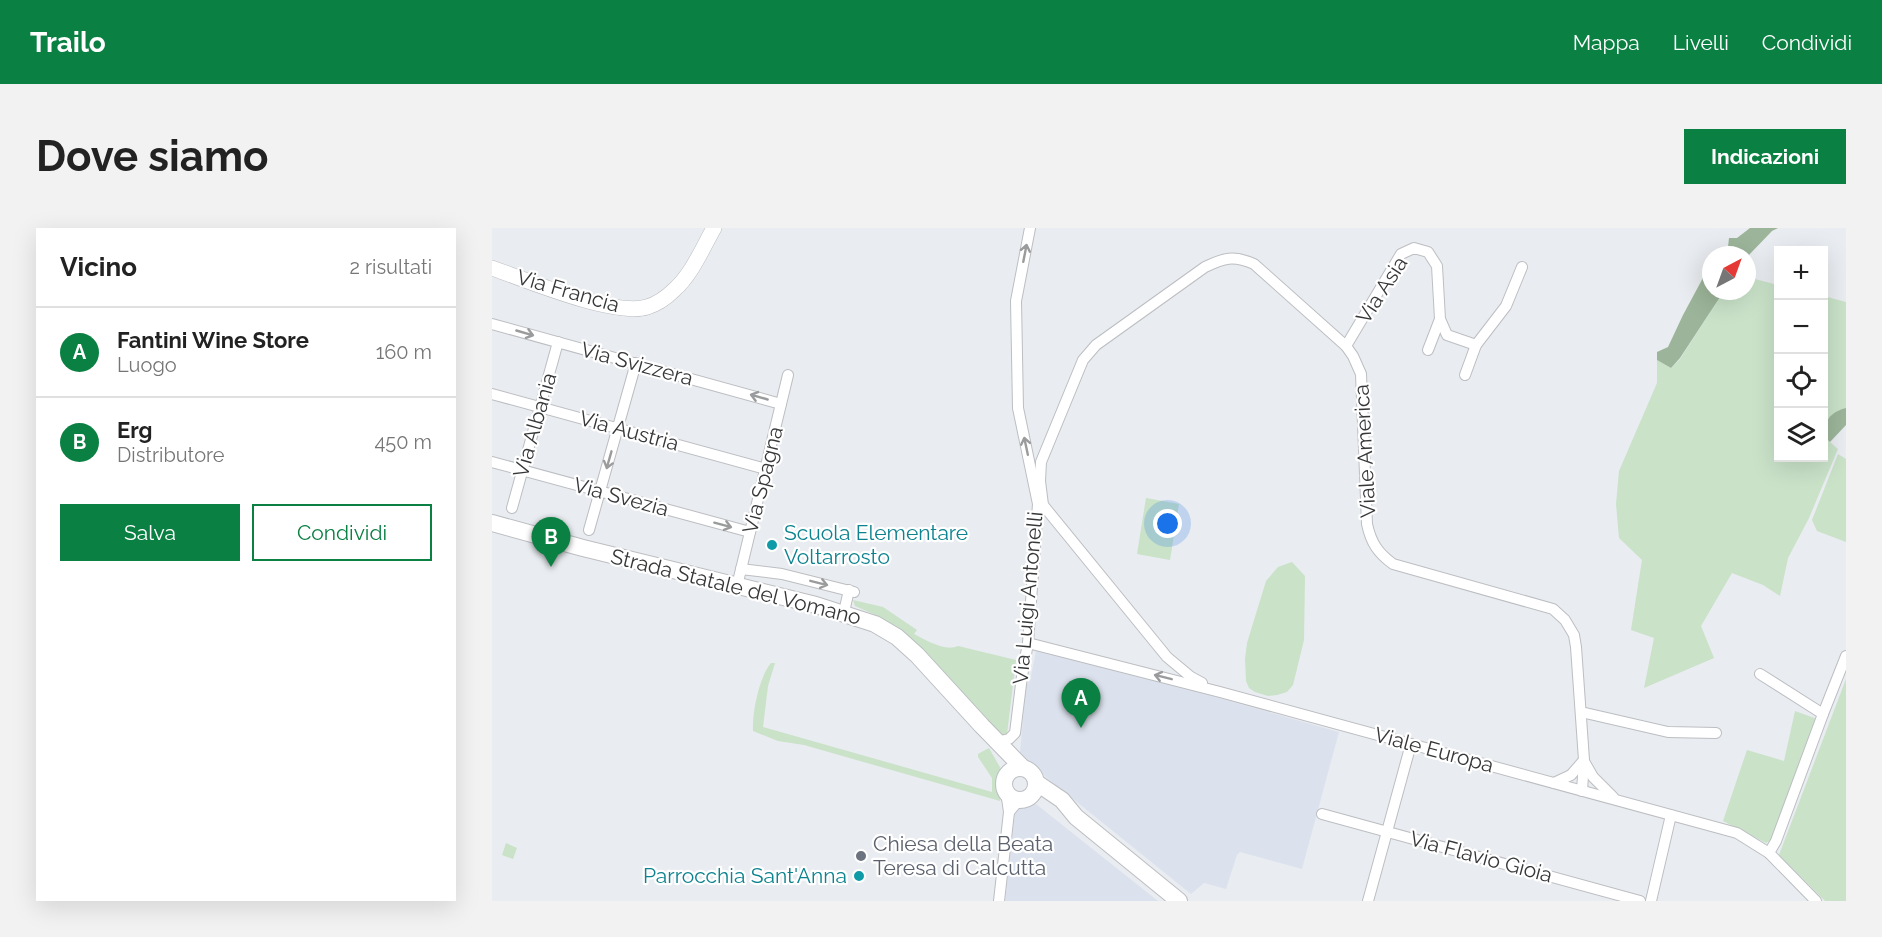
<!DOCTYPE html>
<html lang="it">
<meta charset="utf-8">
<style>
:root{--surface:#fff;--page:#f2f2f2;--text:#222;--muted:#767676;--line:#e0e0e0;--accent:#0b8043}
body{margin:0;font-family:Raleway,sans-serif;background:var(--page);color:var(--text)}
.controls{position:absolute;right:18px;top:18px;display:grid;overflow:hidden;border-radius:0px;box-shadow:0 6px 24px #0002}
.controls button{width:54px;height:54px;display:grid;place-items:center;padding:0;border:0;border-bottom:2px solid var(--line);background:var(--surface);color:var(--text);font:30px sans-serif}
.compass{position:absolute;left:1210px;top:18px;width:54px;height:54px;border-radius:50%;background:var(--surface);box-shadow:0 6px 24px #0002;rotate:41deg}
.you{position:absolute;left:676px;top:296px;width:21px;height:21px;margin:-15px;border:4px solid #fff;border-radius:50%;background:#1a73e8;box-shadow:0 0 0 9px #1a73e833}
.badge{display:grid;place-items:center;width:39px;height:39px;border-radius:50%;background:var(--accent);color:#fff;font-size:20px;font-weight:700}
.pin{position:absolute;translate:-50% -50px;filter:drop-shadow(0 2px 3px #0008)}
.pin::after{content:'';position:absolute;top:32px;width:21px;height:18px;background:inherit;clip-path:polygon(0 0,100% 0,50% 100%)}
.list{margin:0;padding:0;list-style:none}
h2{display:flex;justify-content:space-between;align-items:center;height:78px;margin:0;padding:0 24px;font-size:26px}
h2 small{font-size:20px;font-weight:400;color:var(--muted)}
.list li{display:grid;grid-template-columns:39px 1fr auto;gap:18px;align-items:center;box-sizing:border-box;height:90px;padding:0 24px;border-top:2px solid var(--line)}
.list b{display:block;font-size:22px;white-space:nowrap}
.list p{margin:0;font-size:20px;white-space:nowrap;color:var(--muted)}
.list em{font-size:20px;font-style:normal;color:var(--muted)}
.actions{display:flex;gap:12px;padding:18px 24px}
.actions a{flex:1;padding:14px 0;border:2px solid var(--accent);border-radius:0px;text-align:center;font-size:21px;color:var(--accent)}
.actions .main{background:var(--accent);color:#fff}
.icon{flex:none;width:33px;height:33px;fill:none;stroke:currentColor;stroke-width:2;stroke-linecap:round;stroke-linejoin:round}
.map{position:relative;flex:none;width:1354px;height:673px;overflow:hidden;border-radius:0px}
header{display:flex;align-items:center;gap:36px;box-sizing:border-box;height:84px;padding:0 30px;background:var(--accent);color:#fff}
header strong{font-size:28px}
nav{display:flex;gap:33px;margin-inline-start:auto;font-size:21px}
.intro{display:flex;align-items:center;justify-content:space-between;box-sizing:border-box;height:144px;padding:0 36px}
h1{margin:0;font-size:42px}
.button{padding:15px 27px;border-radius:0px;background:var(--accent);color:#fff;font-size:21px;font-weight:700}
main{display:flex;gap:36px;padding:0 36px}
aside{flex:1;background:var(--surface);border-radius:0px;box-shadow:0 6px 24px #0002}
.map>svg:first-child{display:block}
</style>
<header>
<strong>Trailo</strong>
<nav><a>Mappa</a><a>Livelli</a><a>Condividi</a></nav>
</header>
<div class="intro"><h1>Dove siamo</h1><a class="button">Indicazioni</a></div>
<main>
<aside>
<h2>Vicino<small>2 risultati</small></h2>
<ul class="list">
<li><span class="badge">A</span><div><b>Fantini Wine Store</b><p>Luogo</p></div><em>160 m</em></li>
<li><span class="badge">B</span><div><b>Erg</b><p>Distributore</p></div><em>450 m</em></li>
</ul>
<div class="actions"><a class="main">Salva</a><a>Condividi</a></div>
</aside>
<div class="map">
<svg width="1354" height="673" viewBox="0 0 1354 673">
<rect width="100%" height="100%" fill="#e9ecf0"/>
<g fill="#dce2ed">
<path d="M 544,423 L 550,423 L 681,457 L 847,504 L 810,641 L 748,624 L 745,627 L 734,661 L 712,655 L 699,666 L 529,529 L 528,525 L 534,457 L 538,453 Z"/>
<path d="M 536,574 L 544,576 L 666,673 L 513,673 L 523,585 L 529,576 Z"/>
</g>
<g fill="#c9e2c8">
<path d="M 1255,49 L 1286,57 L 1286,230 L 1332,230 L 1332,209 L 1346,221 L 1317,290 L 1296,330 L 1288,368 L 1271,357 L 1240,345 L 1209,398 L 1222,430 L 1152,460 L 1162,410 L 1139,402 L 1150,332 L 1127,310 L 1124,276 L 1127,243 L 1165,155 L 1165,132 L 1179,140 L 1188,131 L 1232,63 L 1255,63 Z"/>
<path d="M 1332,68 L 1354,74 L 1354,180 L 1349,182 L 1332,197 Z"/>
<path d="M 1346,226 L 1354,231 L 1354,314 L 1325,303 L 1320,292 Z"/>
<path d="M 654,270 L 687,276 L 678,332 L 645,326 Z"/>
<path d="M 800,334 L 813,348 L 812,412 L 801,457 L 795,464 L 785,467 L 776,468 L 763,464 L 757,460 L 754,453 L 753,431 L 755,415 L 774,353 L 786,339 Z"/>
<path d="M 361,372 L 391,379 L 425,402 L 422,406 C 434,412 453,424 466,418 L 524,432 L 515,506 L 512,509 L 408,402 L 386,388 L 363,378 Z"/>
<path d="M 279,435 L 283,435 L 276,458 L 271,499 L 500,564 L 500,550 L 486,529 L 486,526 L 497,520 L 509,541 L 508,573 L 312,517 L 286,513 L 261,503 C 260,485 267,449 279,435 Z"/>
<path d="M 1354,451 L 1354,673 L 1333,673 L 1287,627 Z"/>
<path d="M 1303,483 L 1325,491 L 1281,611 L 1274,615 L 1231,593 L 1255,522 L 1292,533 Z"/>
<path d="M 14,615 L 25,620 L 21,631 L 10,627 Z"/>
</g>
<g fill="#9cb59a">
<path d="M 1258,0 L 1286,0 L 1280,3 L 1255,29 L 1255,27 L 1230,27 L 1236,19 L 1237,10 L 1245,10 Z"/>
<path d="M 1219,35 L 1219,63 L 1232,63 L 1188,130 L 1179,140 L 1165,132 L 1165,124 L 1176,119 L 1191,87 Z"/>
<path d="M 1354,180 L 1354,197 L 1338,214 L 1332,209 C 1331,194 1338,184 1354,180 Z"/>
</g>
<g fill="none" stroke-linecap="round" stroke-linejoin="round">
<g stroke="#bcbec2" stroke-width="12">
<g id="minor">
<path d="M 0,96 L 289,176"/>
<path d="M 854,118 L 909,26 L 922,20 L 936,24 L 945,38 L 948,91 L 955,107 L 984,117 L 1014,78 L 1030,39"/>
<path d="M 936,122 L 948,91"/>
<path d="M 973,147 L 984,117"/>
<path d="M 0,166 L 274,241"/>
<path d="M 0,234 L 258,304"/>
<path d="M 546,276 L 551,277 L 675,429 L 699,449 L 710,455"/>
<path d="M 551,277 L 548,253 L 549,234 L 591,132 L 604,117 L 713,39 C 732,30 741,27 762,36 L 854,118 L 861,128 L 869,146 L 875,296 C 879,315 886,325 901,336 L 1061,381 L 1073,392 L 1082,407 L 1084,419 L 1092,532 L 1090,563"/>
<path d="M 20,280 L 66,114"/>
<path d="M 97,302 L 144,135"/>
<path d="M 249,341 L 290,346 L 362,364"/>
<path d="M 245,358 L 296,147"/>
<path d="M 352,384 L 357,362"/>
<path d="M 536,415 L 728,464 L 1245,605 L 1277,625 L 1324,673"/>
<path d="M 1268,446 L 1331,486 L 1284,613 L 1277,625"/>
<path d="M 1089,484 L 1176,504 L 1224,505"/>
<path d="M 1331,486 L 1354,428"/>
<path d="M 504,514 L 517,511 L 523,505 L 530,448 L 536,415 L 546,276 L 526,180 L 524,73 L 538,0"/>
<path d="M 1093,535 L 1101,549 L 1121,569"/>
<path d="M 1062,555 L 1079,547 L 1092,532"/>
<path d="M 517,584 L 527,572"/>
<path d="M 830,586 L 1148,673"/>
<path d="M 507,673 L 517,584 L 514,563"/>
<path d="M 876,673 L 919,516"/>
<path d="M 1159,673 L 1179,587"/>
</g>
</g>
<g stroke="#bcbec2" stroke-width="16">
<path id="secondary" d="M 0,40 C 34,52 123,89 155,79 C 165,76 175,69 182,62 C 200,46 210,21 222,0"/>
</g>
<g stroke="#bcbec2" stroke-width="18">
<g id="primary">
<path d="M 0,295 L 91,320 L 324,377 L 383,396 L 405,409 L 425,427 L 490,498 L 531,540"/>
<circle cx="528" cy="556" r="16"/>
<path d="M 545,555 L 570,572 L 584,589 L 687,673"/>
</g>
</g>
<use href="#minor" stroke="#fff" stroke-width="10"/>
<use href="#secondary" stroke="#fff" stroke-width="15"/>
<use href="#primary" stroke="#fff" stroke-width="16"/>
</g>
<defs><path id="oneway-shaft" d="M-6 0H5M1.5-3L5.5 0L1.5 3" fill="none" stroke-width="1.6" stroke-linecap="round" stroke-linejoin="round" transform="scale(1.5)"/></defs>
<g stroke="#9a9b9c">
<use href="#oneway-shaft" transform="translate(533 25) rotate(-79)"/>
<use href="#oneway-shaft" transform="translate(33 105) rotate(16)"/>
<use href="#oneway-shaft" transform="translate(267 169) rotate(-164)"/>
<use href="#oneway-shaft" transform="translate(534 218) rotate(-102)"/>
<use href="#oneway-shaft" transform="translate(117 232) rotate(106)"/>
<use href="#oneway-shaft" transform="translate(231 297) rotate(15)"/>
<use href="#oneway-shaft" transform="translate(327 355) rotate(14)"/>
<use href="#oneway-shaft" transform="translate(671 449) rotate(-166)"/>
</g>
<g fill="#0f9aa8" stroke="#fff" stroke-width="2">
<circle cx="280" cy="317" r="6"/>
<circle cx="367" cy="648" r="6"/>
</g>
<circle fill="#6b7280" stroke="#fff" stroke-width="2" cx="369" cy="628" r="6"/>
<g text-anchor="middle" stroke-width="4.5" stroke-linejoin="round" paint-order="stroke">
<g font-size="21" fill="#363739" stroke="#fff">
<text transform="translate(890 62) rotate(-57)" y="7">Via Asia</text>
<text transform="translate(76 63) rotate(16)" y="7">Via Francia</text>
<text transform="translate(145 136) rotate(15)" y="7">Via Svizzera</text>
<text transform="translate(43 197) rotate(-74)" y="7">Via Albania</text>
<text transform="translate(137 203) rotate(15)" y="7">Via Austria</text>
<text transform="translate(873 223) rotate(-93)" y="7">Viale America</text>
<text transform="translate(271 252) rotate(-76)" y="7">Via Spagna</text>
<text transform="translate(129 269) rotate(15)" y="7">Via Svezia</text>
<text transform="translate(244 359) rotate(14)" y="7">Strada Statale del Vomano</text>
<text transform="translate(536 370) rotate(-85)" y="7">Via Luigi Antonelli</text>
<text transform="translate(942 522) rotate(15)" y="7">Viale Europa</text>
<text transform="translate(989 629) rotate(15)" y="7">Via Flavio Gioia</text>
</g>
<g font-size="21" fill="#0d838f" stroke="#fff" text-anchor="start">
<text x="292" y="312">Scuola Elementare<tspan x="292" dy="24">Voltarrosto</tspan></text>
<text x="355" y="655" text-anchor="end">Parrocchia Sant'Anna</text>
</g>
<g font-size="21" fill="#5b616d" stroke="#fff" text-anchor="start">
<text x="381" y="623">Chiesa della Beata<tspan x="381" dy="24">Teresa di Calcutta</tspan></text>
</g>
</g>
</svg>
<div class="controls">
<button>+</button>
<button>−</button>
<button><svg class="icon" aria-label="locate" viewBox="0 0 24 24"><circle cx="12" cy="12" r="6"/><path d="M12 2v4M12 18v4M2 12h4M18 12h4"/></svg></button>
<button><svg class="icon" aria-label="layers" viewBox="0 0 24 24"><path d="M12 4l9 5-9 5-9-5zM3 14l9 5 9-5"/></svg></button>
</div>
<svg class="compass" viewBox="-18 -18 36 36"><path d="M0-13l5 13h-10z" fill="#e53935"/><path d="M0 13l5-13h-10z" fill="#767676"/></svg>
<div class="you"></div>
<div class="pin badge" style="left:589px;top:500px">A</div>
<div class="pin badge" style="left:59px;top:339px">B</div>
</div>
</main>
